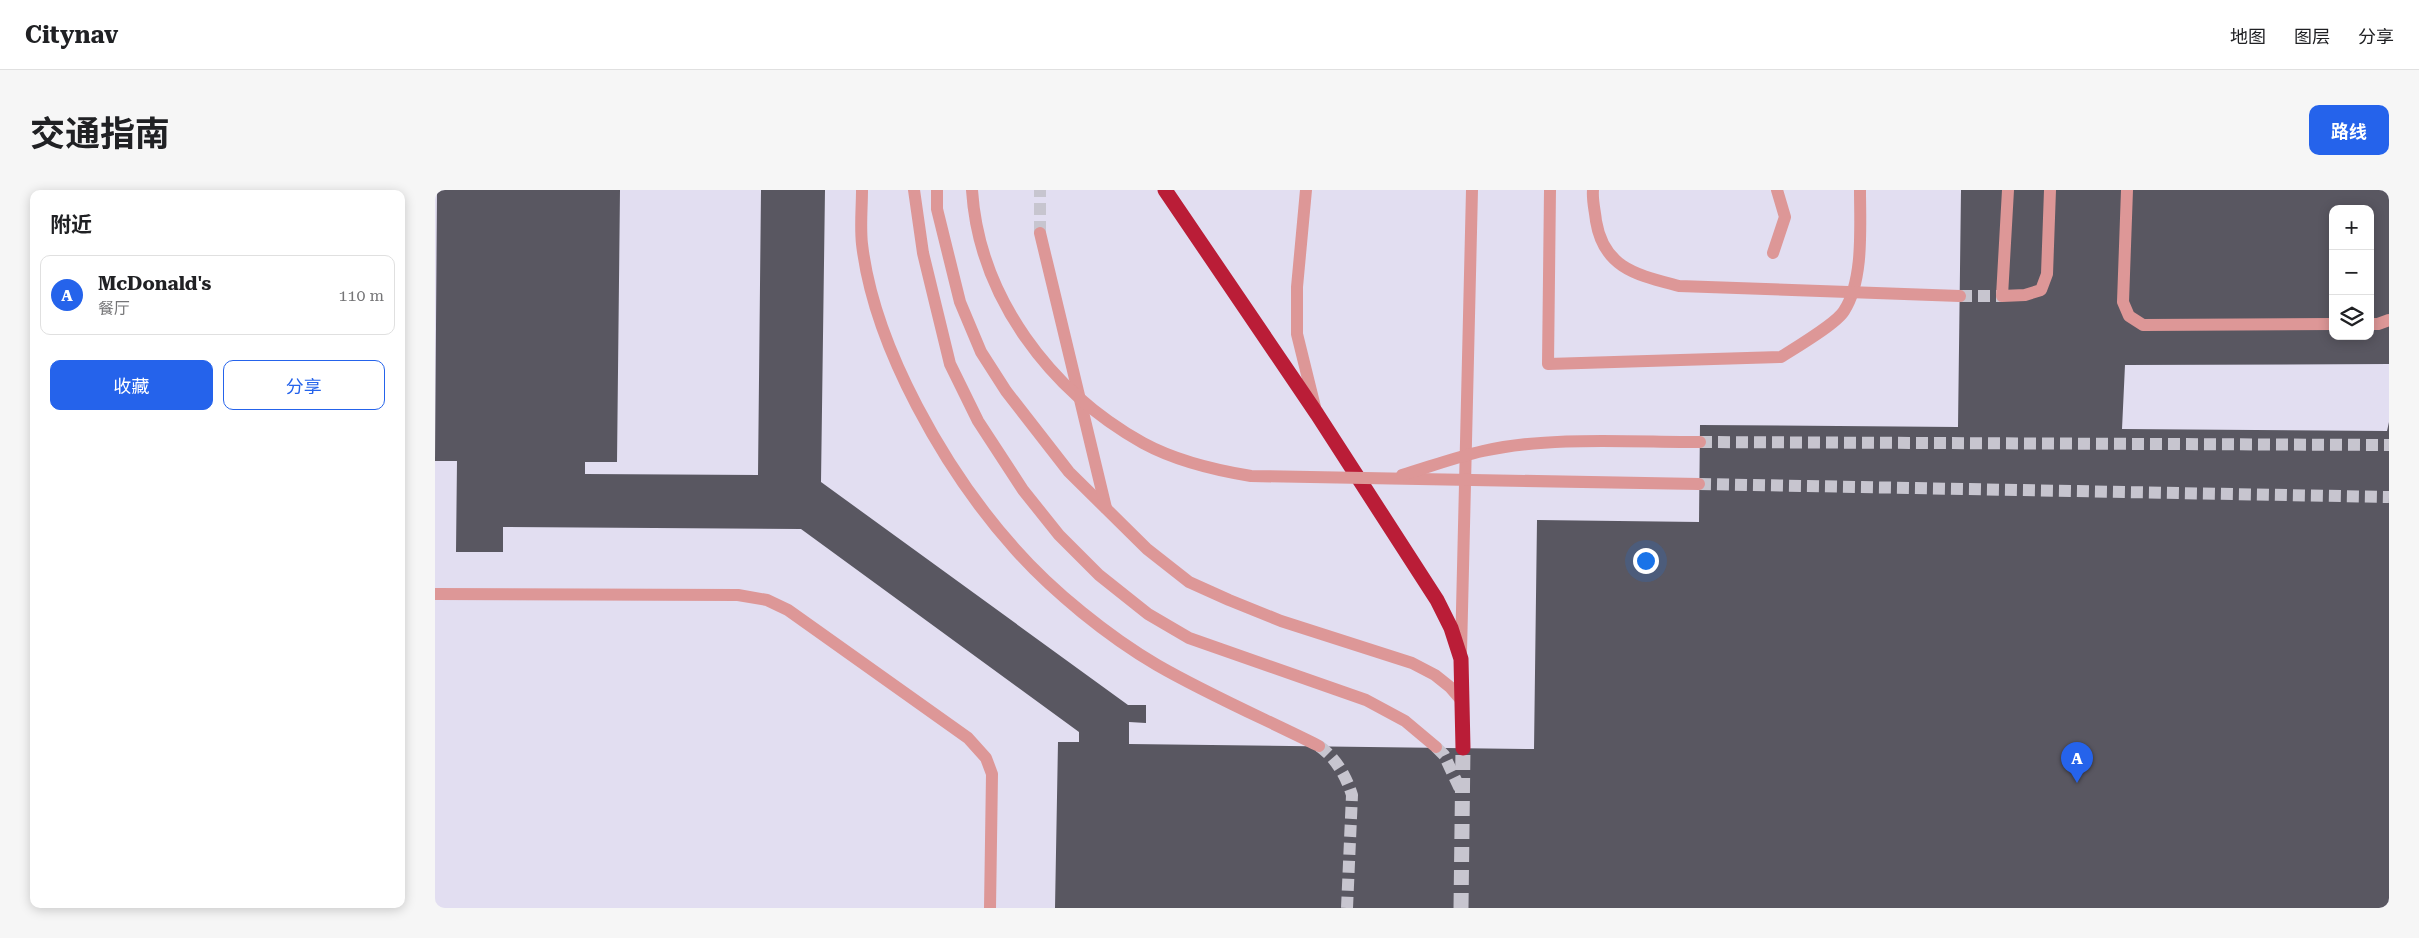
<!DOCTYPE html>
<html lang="zh">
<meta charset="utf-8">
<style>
:root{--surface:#fff;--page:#f6f6f6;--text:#202124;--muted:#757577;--line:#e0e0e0;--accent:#2563eb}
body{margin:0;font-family:"Roboto Serif","Noto Sans SC",serif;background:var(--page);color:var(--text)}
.controls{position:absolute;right:15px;top:15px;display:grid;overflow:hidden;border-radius:10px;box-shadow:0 2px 12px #0003}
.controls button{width:45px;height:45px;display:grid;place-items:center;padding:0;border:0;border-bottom:1px solid var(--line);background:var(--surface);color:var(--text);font:25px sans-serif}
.you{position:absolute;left:1210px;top:370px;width:18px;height:18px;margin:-12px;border:4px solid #fff;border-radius:50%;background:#1a73e8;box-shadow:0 0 0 8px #1a73e833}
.badge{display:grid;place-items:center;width:32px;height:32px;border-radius:50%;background:var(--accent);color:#fff;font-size:16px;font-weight:700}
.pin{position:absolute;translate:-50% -41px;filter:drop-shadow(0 1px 2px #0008)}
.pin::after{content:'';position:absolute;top:26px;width:18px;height:15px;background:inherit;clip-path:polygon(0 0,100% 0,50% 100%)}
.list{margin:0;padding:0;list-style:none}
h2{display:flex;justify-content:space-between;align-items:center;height:65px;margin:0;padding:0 20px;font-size:21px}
h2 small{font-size:16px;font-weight:400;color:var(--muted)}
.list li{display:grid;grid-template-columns:32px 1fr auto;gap:15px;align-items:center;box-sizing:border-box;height:80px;margin:0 10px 10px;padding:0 10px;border:1px solid var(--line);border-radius:10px}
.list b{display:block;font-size:19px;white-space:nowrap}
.list p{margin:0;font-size:16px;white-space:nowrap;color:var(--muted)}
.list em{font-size:16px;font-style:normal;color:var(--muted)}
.actions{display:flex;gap:10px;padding:15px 20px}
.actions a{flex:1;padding:11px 0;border:1px solid var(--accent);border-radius:10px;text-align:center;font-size:18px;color:var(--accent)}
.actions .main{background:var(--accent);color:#fff}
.icon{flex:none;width:28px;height:28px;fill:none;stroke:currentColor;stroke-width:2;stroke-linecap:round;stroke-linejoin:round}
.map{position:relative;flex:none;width:1954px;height:718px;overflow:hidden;border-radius:10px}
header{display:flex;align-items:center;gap:30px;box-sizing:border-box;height:70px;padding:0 25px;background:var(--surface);border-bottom:1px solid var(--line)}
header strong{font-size:24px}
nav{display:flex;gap:28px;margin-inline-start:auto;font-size:18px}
.intro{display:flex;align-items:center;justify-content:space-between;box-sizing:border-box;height:120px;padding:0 30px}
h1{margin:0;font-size:35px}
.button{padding:12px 22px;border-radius:10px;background:var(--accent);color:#fff;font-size:18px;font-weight:700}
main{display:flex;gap:30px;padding:0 30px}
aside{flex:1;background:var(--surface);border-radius:10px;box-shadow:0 2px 12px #0003}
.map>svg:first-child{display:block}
</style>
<header>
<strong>Citynav</strong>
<nav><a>地图</a><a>图层</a><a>分享</a></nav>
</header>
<div class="intro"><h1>交通指南</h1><a class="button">路线</a></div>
<main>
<aside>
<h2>附近<small></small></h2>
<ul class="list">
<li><span class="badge">A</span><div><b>McDonald's</b><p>餐厅</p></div><em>110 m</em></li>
</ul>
<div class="actions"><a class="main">收藏</a><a>分享</a></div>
</aside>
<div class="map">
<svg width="1954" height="718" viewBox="0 0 1954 718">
<rect width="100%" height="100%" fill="#eae8f3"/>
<path fill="#e2def1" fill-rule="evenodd" d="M 0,0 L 1954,0 L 1954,718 L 0,718 ZM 1898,19 L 1935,19 L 1935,146 L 1898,146 Z"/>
<path fill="#595761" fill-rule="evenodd" d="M 2,0 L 185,0 L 182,272 L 150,272 L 150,284 L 323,285 L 326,0 L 390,0 L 386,292 L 693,515 L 711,515 L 711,533 L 694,532 L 694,554 L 1099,559 L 1102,330 L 1264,332 L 1265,235 L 1523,237 L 1526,0 L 1954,0 L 1954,174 L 1690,175 L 1687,239 L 1952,241 L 1954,232 L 1954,718 L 620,718 L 623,552 L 644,552 L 644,542 L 366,339 L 68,337 L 68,362 L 21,362 L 22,271 L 0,271 ZM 1898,19 L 1935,19 L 1935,146 L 1898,146 Z"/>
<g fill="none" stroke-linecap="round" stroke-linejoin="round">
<g stroke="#c7c5cf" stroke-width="12" stroke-dasharray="12 6" stroke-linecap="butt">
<path d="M 605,43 L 605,0"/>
<path d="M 1525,106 L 1567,106"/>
<path d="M 1265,252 L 1954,255"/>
<path d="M 1264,294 L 1954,307"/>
<path d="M 884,556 C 901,568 911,586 917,605 L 912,718"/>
<path d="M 1001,557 L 1009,565 L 1027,603"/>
</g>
<path stroke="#c7c5cf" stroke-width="15" stroke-dasharray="15 8" stroke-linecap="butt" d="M 1026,718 L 1028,558"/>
<g stroke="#dd9797" stroke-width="12">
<path d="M 427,0 C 427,18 425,36 427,54 C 439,157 511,282 580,359 C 617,401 674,447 722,475 C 774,505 830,529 884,556"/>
<path d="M 479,0 L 488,63 L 515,174 L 543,231 L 588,300 L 624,345 L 664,385 L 713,424 L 754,448 L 931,510 L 970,531 L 1001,557"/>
<path d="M 502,0 L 502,19 L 525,112 L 546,162 L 571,201 L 634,282 L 712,359 L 754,392 L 794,410 L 846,431 L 977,473 L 1000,485 L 1015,497 L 1028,512"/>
<path d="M 871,0 L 862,97 L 862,144 L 880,217"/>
<path d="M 1115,0 L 1113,174 L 1346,167 C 1360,158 1401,134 1409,121 C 1429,90 1425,37 1425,0"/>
<path d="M 1573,0 L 1567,106 L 1590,105 L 1606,100 L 1612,84 L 1615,0"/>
<path d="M 1692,0 L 1688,112 L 1694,126 L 1708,135 L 1898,134"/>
<path d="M 605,43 L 671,318"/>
<path d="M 1338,63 L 1350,27 L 1342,0"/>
<path d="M 1935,134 L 1943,134 L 1954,130"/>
<path d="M 0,404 L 303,405 L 332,410 L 353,420 L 533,548 L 551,568 L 557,584 L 555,718"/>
<path d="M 1026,462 L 1037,0"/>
</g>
<path stroke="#ba1d37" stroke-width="15" d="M 730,0 L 882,224 L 1002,410 L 1016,438 L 1026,469 L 1028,558"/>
<g stroke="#dd9797" stroke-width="12">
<path d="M 537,0 C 544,107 615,201 708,253 C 741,271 779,280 816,286 L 1264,294"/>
<path d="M 1158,0 C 1157,10 1160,21 1161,31 C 1169,79 1203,85 1244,96 L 1525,106"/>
<path d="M 967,285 C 994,277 1021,267 1048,261 C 1114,246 1196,252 1265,252"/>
</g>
</g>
</svg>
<div class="controls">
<button>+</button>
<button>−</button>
<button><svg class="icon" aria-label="layers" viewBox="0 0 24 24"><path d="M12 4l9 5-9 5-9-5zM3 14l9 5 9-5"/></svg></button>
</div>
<div class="you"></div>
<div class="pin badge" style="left:1642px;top:593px">A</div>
</div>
</main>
